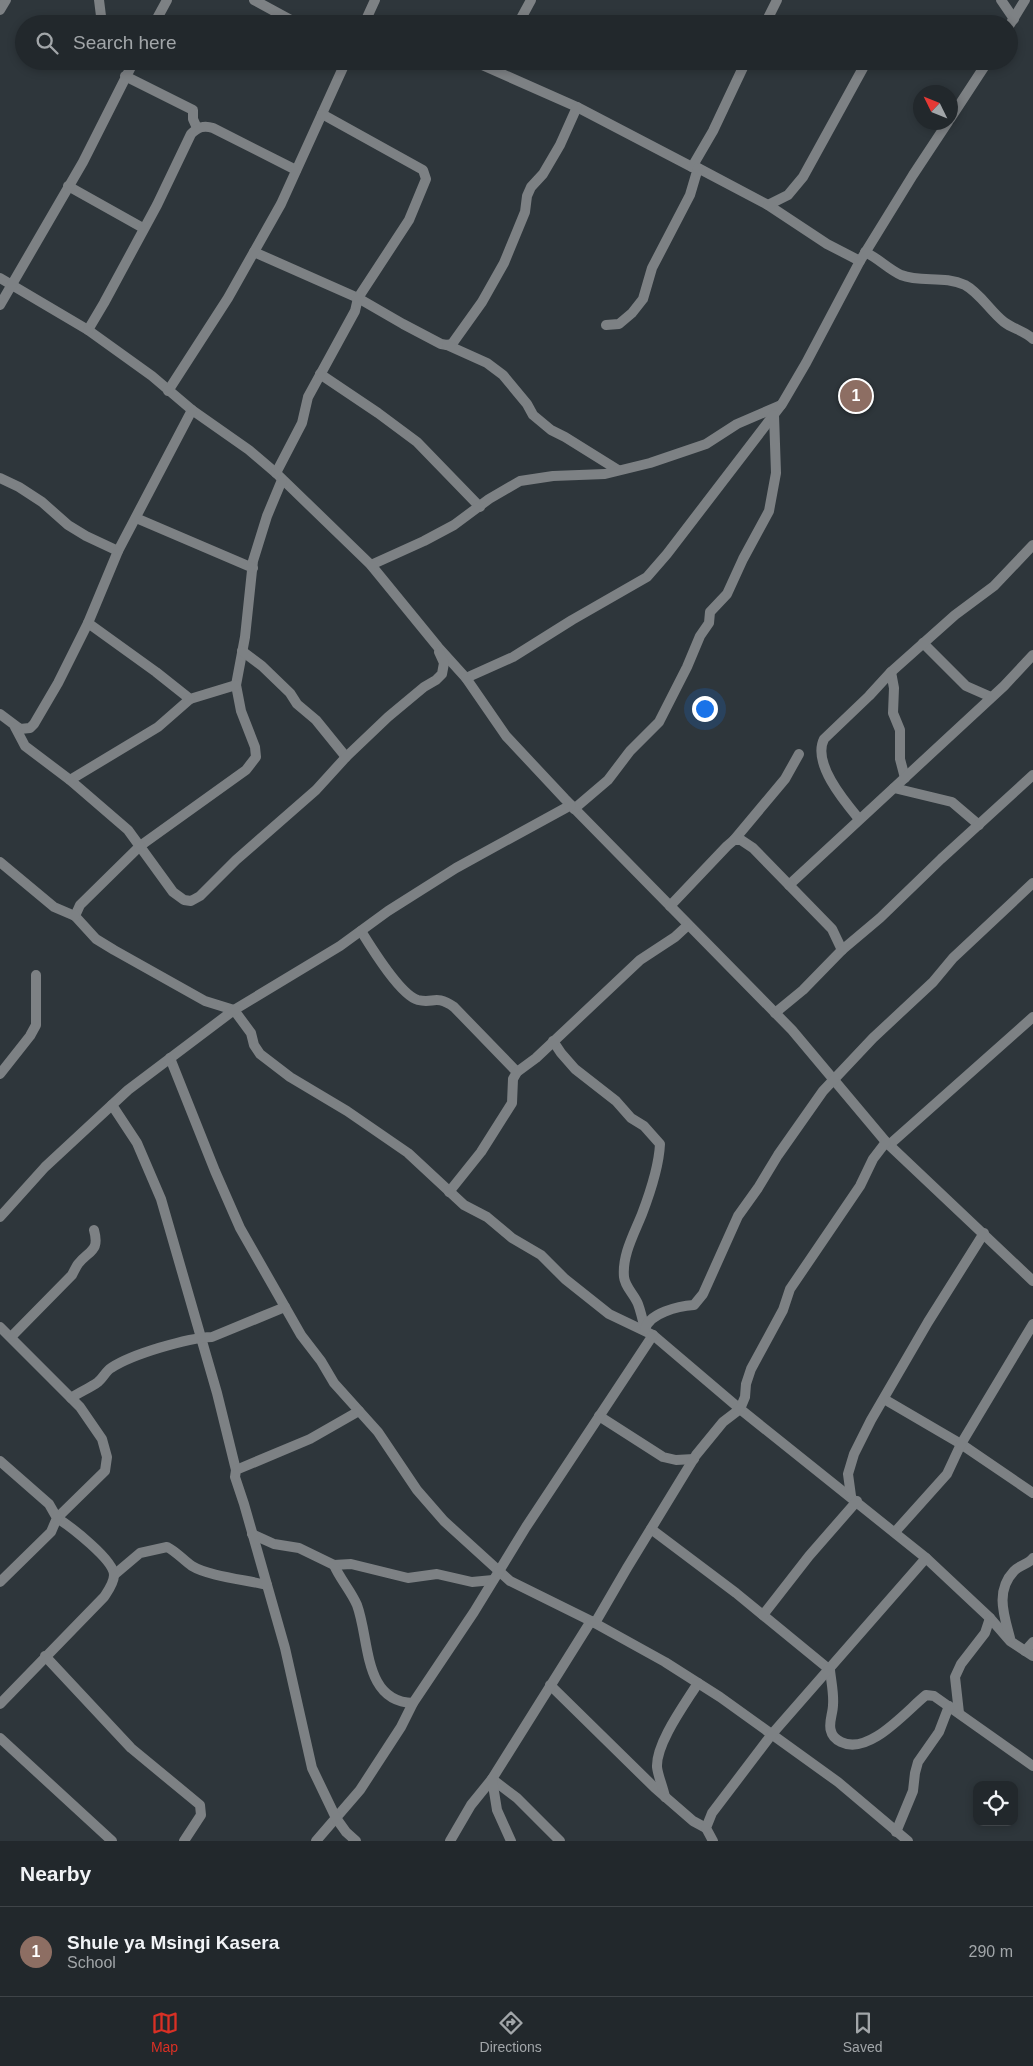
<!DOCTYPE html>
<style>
:root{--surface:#22282c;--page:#2e3438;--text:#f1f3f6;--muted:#a2a6a9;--line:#3f4448;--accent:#d93025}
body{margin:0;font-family:Arial,sans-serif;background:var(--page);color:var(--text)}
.controls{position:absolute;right:15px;bottom:15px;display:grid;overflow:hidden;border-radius:10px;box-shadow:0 2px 8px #0003}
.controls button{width:45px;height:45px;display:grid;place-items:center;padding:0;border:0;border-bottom:1px solid var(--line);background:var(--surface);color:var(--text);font:25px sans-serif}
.compass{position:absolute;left:913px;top:85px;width:45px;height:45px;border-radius:50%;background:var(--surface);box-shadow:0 2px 8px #0003;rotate:313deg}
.you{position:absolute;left:704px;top:708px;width:18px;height:18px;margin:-12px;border:4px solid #fff;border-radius:50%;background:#1a73e8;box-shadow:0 0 0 8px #1a73e833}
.badge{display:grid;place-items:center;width:32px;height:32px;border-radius:50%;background:var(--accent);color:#fff;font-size:16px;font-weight:700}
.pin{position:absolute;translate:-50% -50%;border:2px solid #fff;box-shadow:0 1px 5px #0006}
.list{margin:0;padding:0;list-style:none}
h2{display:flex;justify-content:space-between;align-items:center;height:65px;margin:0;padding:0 20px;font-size:21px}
h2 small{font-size:16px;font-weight:400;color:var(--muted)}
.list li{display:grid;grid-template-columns:32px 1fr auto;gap:15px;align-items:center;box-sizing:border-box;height:90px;padding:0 20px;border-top:1px solid var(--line)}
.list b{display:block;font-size:19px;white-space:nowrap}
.list p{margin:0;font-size:16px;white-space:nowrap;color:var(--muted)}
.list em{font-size:16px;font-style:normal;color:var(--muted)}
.icon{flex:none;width:28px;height:28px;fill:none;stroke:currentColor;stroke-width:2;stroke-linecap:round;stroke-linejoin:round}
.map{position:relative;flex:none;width:1033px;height:1841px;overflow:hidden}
.search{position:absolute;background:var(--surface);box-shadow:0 2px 8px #0003;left:15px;right:15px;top:15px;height:55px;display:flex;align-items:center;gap:12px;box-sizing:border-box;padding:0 18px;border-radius:28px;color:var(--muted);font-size:19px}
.sheet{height:155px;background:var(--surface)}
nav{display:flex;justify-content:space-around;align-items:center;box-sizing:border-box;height:70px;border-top:1px solid var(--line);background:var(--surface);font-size:14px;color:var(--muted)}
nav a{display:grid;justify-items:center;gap:2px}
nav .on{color:var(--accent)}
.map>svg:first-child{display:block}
</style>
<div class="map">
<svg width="1033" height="1841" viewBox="0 0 1033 1841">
<rect width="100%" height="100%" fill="#2e363b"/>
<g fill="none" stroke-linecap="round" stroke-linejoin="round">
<g stroke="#7d8184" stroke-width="10">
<path d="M 99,0 L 102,24"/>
<path d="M 254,0 L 298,24"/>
<path d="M 1001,0 L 1014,19"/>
<path d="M 0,10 L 6,0"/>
<path d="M 366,19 L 378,24"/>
<path d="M 154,24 L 167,0"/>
<path d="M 364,24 L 375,0"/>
<path d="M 518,24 L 531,0"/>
<path d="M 765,24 L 777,0"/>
<path d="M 1009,26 L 1025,0"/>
<path d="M 473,61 L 577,107 L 692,167 L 698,168 L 768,205 L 827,244 L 860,261"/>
<path d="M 125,76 L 193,110 L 193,119 L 197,128"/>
<path d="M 950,119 L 988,61"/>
<path d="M 692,167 L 713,131 L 746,61"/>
<path d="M 68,186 L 143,228"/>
<path d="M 768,205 L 788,195 L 803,177 L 863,68"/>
<path d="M 254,252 L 358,298 L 403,324 L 441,344 L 447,345 L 452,344 L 482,302 L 504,263 L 525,212 L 527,196 L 531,187 L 543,174 L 560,145 L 577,107"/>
<path d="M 865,252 C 878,258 888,269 901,275 C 921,283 944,275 965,285 C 980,293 990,311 1004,322 C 1013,329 1023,330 1033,339"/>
<path d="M 0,278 L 88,330 L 152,376 L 192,410 L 249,450 L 276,473 L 371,565 L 438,647 L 466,678 L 506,736 L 565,799 L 792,1030 L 886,1142 L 1033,1281"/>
<path d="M 0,305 L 83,162 L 134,61"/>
<path d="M 606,325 L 619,324 L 632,313 L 643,299 L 652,268 L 690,195 L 698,168"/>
<path d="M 88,330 L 104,303 L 157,205 L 191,134 C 198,127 204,125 213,128 L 296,170"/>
<path d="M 447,345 L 487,363 L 503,375 L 527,404 L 533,415 L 551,430 L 565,437 L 618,470"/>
<path d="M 320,374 L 378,413 L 417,442 L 480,507"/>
<path d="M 168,391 L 228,298 L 281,204 L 346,61"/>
<path d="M 276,473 L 302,423 L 308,397 L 355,311 L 358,298 L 409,220 L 426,179 L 423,170 L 322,114"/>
<path d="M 0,478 L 19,487 L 42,502 L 68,525 L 86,536 L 118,551"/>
<path d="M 282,480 L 267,516 L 253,561 L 245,637 L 236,685 L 241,711 L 255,747 L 256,757 L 246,770 L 140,846 L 80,905 L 75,916 L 96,939 L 114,950 L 205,1001 L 234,1010 L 251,1033 L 254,1045 L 260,1054 L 290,1077 L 347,1111 L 408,1153 L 464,1205 L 487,1217 L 512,1238 L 541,1255 L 565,1279 L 609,1314 L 653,1335 L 740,1409 L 926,1558 L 990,1618 L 1010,1641 L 1033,1656"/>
<path d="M 136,518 L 253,568"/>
<path d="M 371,565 L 424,541 L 454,525 L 489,499 L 520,481 L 553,476 L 605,474 L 650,463 L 706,444 L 737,424 L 781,405"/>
<path d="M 88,623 L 156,672 L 190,699 L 236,685"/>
<path d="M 923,643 L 966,686 L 991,697"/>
<path d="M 242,651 L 262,666 L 290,693 L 297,704 L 316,720 L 346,757"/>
<path d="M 891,672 L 894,688 L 893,713 L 900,730 L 900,759 L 905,778"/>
<path d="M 466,678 L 513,657 L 572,620 L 647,577 L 667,554 L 782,404 L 806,363 L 860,261 L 913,175 L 948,122"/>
<path d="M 0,714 L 20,729 L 30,728 L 34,724 L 58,683 L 88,623 L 118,551 L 192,410"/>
<path d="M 15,727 L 25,746 L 70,780 L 128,830 L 173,892 L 184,900 L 191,901 L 200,896 L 236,860 L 316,790 L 346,757 L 388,717 L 424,687 L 436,680 L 442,674 L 444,663 L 439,652"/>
<path d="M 70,780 L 158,727 L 190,699"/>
<path d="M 894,788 L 952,802 L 979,825"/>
<path d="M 574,809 L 608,780 L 630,751 L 659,722 L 687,667 L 700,636 L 709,623 L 710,612 L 727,594 L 743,559 L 769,511 L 776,473 L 774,415"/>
<path d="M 859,819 C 844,801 812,763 824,739 L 869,696 L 891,672 L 955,615 L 994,586 L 1033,545"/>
<path d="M 734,840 L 785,779 L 799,754"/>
<path d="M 0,862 L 54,907 L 75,916"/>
<path d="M 789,885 L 1004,686 L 1033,655"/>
<path d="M 670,906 L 727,846 L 734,840 L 741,840 L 753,848 L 832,929 L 842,950"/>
<path d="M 361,931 C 371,947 400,995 418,1000 C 434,1004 435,994 454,1007 L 517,1072"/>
<path d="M 775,1013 L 803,990 L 842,950 L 880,918 L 941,859 L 1033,775"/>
<path d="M 553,1041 L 561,1053 L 575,1069 L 616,1101 L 631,1118 L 644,1126 L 660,1144 C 659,1166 650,1193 642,1214 C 634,1234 622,1255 624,1277 C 625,1287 634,1294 638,1304 C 641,1312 643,1321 645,1330"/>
<path d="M 170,1058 L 215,1171 L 240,1228 L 301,1335 L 321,1361 L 334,1383 L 378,1432 L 417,1490 L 444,1521 L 510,1581 L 591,1621 L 665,1662 L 720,1697 L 838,1782 L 908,1841"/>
<path d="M 0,1074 L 30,1036 L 36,1025 L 36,975"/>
<path d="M 112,1105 L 137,1143 L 161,1199 L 217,1393 L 236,1470"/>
<path d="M 889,1145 L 1033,1017"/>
<path d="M 449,1192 L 481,1152 L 512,1103 L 513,1079 L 517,1072 L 536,1058 L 640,960 L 675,937 L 688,925"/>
<path d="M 0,1217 L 45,1167 L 128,1090 L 234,1010 L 340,946 L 388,911 L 456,868 L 571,805"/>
<path d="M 0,1327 L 80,1407 L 102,1439 L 107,1457 L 105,1471 L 57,1518 C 70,1526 114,1560 114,1575 C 114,1583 108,1591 104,1597 L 0,1704"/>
<path d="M 645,1330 C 648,1313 679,1306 694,1305 L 703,1294 L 738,1216 L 758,1188 L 778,1155 L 823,1091 L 873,1038 L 933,982 L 953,958 L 1033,883"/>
<path d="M 11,1337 L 72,1275 C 74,1271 76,1267 78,1264 C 89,1250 100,1252 94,1230"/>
<path d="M 71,1398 C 80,1392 90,1388 98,1382 C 103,1378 106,1371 111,1368 C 132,1354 187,1338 212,1337 L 285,1307"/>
<path d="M 884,1399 L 961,1444 L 1033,1493"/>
<path d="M 599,1416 L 663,1457 L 676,1460 L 694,1459"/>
<path d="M 0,1461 L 49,1504 L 57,1518 L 51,1532 L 0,1582"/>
<path d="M 851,1496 L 848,1474 L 854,1454 L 871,1420 L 928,1322 L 984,1233"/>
<path d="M 651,1529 L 736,1593 L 830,1670 C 831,1681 834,1693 833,1705 C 833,1713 828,1724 831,1731 C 832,1736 837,1740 841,1742 C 869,1756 906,1711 926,1695 L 934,1696 L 1033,1766"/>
<path d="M 895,1532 L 947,1474 L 961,1444 L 1033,1324"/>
<path d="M 252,1534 L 274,1544 L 299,1548 L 334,1565 L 351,1564 L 408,1578 L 437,1574 L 472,1582 L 493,1580"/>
<path d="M 334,1565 C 340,1579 351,1591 357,1605 C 370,1640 363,1702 413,1703"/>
<path d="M 114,1575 L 140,1553 L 167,1547 C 177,1552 183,1560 192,1566 C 208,1576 247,1580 267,1585"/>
<path d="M 763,1615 L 809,1556 L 857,1501"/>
<path d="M 595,1623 L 627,1568 L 696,1455 L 723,1422 L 740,1409 L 745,1397 L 746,1384 L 751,1369 L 783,1310 L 790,1289 L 860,1186 L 873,1159 L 886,1142"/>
<path d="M 1010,1638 C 1004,1615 995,1591 1014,1571 C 1019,1565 1029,1564 1033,1558"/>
<path d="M 1025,1651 L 1033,1642"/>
<path d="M 45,1656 L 131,1748 L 200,1805 L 201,1815 L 184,1841"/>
<path d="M 550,1685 L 655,1788 L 693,1821 L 706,1828"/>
<path d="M 959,1713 L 955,1677 L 961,1664 L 985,1633 L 990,1618"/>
<path d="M 0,1738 L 112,1841"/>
<path d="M 665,1797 C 663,1787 658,1776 657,1767 C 656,1743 685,1704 698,1683"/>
<path d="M 896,1832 L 913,1791 L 915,1773 L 918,1762 L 939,1732 L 949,1706"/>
<path d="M 316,1841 L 360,1790 L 401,1727 L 413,1703 L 474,1612 L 526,1527 L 653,1335"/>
<path d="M 356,1841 L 346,1832 L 336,1818 L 312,1768 L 285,1648 L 244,1504 L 235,1477 L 236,1470 L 310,1439 L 359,1411"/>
<path d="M 450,1841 L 471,1805 L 492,1779 L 517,1798 L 560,1841"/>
<path d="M 511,1841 L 497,1810 L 492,1779 L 591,1621"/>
<path d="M 713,1841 L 706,1828 L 712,1813 L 772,1734 L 926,1558"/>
</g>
</g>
</svg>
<div class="controls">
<button><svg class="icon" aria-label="locate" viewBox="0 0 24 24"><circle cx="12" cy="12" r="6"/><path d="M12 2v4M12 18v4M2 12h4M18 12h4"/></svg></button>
</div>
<svg class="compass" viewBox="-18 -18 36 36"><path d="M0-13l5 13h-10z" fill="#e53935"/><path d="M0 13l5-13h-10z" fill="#a2a6a9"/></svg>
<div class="you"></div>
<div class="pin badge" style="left:856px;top:396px;background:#8d6e63">1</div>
<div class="search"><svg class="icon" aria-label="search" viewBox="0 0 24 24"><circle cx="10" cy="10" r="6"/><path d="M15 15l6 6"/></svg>Search here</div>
</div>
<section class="sheet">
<h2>Nearby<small></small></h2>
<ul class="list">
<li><span class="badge" style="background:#8d6e63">1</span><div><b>Shule ya Msingi Kasera</b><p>School</p></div><em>290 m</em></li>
</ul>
</section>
<nav>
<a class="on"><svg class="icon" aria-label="map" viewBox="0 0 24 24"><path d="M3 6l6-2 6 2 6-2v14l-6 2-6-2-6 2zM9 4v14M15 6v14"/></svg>Map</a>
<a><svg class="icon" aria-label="directions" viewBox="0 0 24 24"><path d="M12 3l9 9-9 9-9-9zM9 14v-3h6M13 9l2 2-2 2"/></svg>Directions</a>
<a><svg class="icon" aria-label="saved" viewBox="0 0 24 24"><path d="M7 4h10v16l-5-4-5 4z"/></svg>Saved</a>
</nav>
